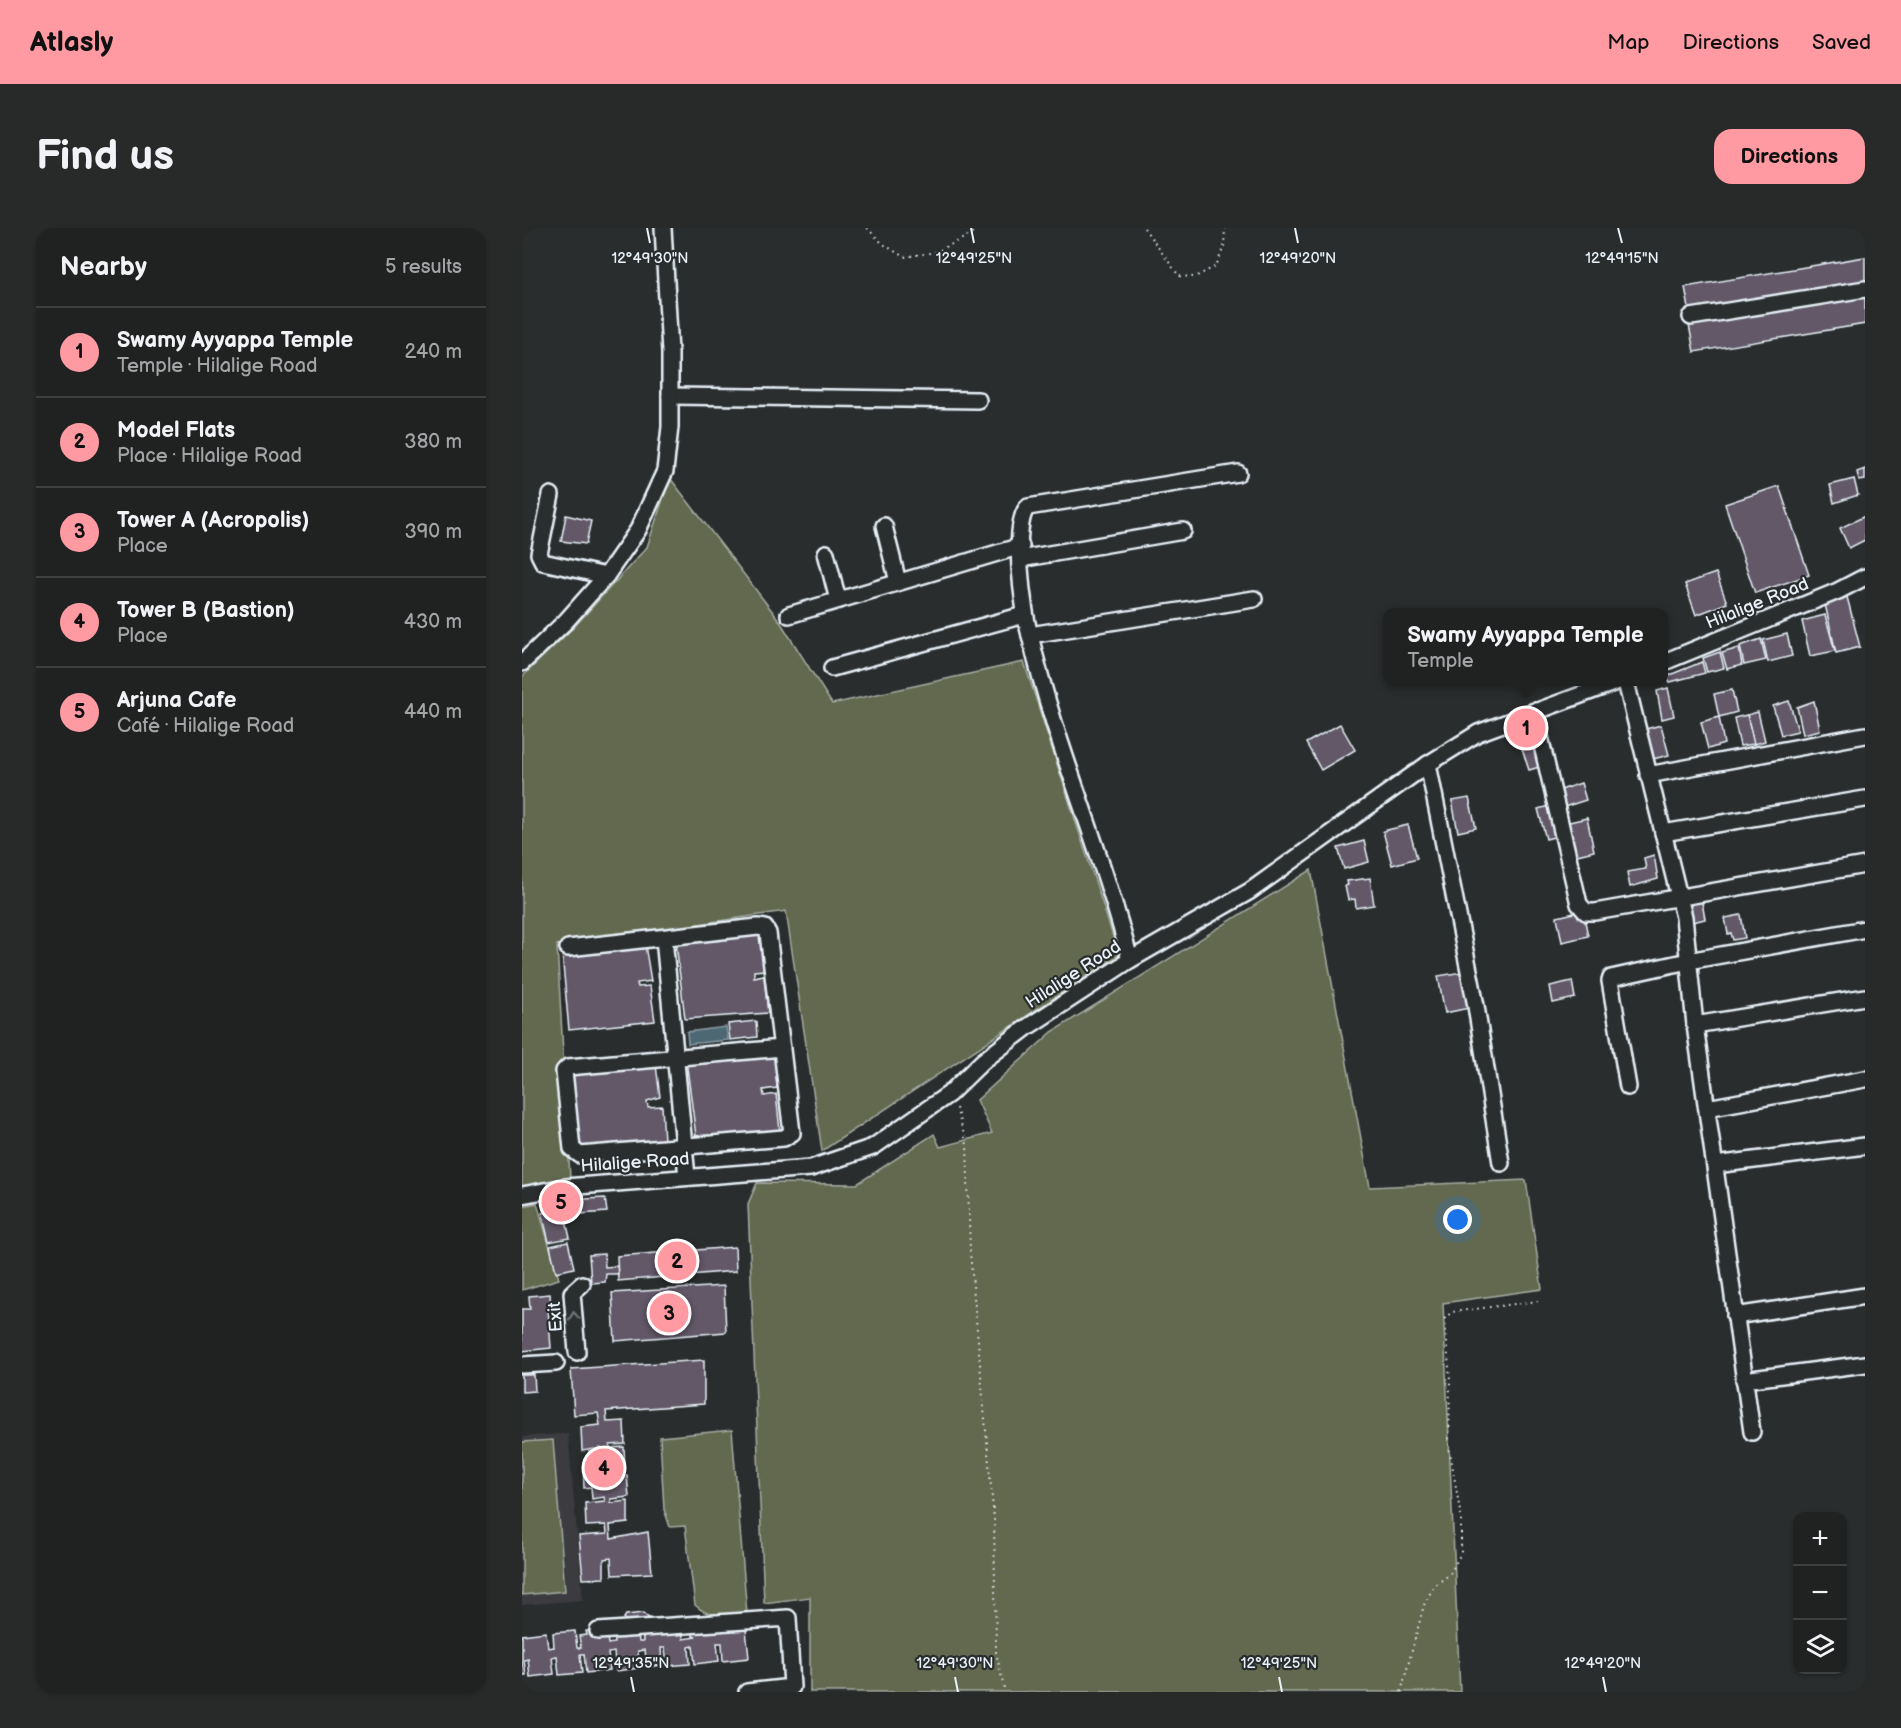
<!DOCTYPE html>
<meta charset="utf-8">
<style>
:root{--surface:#202222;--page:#282a2a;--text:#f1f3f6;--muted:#a2a4a5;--line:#3d3f40;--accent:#ff9aa2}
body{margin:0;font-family:"Balsamiq Sans",sans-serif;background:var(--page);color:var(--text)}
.controls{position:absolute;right:18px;bottom:18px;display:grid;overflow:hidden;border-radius:12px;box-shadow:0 2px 4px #0004}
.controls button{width:54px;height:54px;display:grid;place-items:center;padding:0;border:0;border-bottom:2px solid var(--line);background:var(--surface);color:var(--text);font:30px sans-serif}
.you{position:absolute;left:936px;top:992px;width:21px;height:21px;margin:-15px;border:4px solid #fff;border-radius:50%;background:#1a73e8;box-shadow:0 0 0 9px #1a73e833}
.badge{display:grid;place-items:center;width:39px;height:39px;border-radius:50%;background:var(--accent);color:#111;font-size:20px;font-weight:700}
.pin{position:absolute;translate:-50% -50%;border:3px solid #fff;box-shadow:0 2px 6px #0006}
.popup{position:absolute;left:861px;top:380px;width:285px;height:78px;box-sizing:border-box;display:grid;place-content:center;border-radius:12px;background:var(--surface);filter:drop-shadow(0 2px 4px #0005);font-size:20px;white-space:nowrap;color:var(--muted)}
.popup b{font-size:22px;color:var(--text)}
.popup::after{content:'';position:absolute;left:50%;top:100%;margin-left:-12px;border:12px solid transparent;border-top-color:var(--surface)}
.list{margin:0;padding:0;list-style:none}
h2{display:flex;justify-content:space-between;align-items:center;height:78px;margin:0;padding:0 24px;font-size:26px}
h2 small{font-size:20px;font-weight:400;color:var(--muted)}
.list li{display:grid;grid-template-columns:39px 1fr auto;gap:18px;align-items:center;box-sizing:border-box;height:90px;padding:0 24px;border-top:2px solid var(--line)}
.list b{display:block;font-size:22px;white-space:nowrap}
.list p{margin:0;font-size:20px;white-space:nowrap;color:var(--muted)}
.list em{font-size:20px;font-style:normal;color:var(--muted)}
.icon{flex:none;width:33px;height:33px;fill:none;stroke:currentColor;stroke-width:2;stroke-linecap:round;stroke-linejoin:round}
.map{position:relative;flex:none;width:1343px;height:1464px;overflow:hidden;border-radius:18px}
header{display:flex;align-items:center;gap:36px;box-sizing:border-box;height:84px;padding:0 30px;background:var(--accent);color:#111}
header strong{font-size:28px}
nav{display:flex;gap:33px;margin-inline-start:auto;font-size:21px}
.intro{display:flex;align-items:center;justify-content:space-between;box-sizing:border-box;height:144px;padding:0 36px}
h1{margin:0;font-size:42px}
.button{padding:15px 27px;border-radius:18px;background:var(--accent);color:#111;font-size:21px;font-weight:700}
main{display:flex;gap:36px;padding:0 36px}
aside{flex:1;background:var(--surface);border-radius:18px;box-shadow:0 2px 4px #0004}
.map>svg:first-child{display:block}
</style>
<header>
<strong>Atlasly</strong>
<nav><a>Map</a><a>Directions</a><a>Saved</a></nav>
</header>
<div class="intro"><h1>Find us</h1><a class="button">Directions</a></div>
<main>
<aside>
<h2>Nearby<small>5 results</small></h2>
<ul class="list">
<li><span class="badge">1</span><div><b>Swamy Ayyappa Temple</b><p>Temple · Hilalige Road</p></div><em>240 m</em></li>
<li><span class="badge">2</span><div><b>Model Flats</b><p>Place · Hilalige Road</p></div><em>380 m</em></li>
<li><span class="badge">3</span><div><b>Tower A (Acropolis)</b><p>Place</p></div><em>390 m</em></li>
<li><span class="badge">4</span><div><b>Tower B (Bastion)</b><p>Place</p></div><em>430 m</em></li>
<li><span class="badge">5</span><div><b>Arjuna Cafe</b><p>Café · Hilalige Road</p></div><em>440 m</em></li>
</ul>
</aside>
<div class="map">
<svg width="1343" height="1464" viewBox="0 0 1343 1464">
<rect width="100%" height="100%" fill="#2a2d2e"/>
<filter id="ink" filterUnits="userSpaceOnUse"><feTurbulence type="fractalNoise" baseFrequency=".0167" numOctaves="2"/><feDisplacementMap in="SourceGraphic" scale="12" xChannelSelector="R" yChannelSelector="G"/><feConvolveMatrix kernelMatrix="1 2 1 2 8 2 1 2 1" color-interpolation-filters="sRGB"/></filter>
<g filter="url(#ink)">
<path fill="#3b3a3f" d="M 46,1205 L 61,1372 L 0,1377 L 0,1209 Z"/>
<g fill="#63694f" stroke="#a6ada4" stroke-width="1.5">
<path d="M 148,250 L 257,392 L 310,476 L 502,434 L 597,727 L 300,923 L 264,683 L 35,717 L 48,950 L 0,958 L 0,449 L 51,400 L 125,319 Z"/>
<path d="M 789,642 L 848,959 L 1004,952 L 1020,1061 L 921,1075 L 938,1464 L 288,1464 L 288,1369 L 242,1375 L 226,976 L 235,955 L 335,956 L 412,906 L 418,919 L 470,905 L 455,872 L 530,804 Z"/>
<path d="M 15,975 L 37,1051 L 0,1062 L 0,978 Z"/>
<path d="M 210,1202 L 225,1386 C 205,1388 189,1392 173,1377 L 163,1298 L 148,1299 L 142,1281 L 138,1209 Z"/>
<path d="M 31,1212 L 43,1363 L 0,1367 L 0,1214 Z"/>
</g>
<path fill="#4d6772" stroke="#8b9ea8" stroke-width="1.5" d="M 204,799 L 206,812 L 166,816 L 165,804 Z"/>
<g fill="#625968" stroke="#e8f1f8" stroke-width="1.5">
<path d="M 1343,29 L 1343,57 L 1168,86 L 1163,59 Z"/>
<path d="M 1343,68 L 1343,96 L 1172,124 L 1167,97 Z"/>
<path d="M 1343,241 L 1343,252 L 1337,253 L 1335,244 Z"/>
<path d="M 1332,251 L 1336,267 L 1312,275 L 1308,257 Z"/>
<path d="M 1257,258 L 1287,347 L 1233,365 L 1203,276 Z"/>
<path d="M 44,287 L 69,293 L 64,316 L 39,313 Z"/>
<path d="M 1343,288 L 1343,312 L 1327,320 L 1318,300 Z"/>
<path d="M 1194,345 L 1205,375 L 1174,387 L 1163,356 Z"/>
<path d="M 1325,369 L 1338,419 L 1314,425 L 1303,376 Z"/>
<path d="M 1303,387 L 1313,423 L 1288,428 L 1280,393 Z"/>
<path d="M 1265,406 L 1270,428 L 1246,434 L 1241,412 Z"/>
<path d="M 1239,411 L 1244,432 L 1222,437 L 1218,418 Z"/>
<path d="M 1217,420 L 1220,437 L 1205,441 L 1200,425 Z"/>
<path d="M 1198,424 L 1202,440 L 1185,444 L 1181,430 Z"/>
<path d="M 1180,434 L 1183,445 L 1148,454 L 1145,448 Z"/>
<path d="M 1146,460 L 1152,488 L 1140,491 L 1135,463 Z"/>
<path d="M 1210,462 L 1215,484 L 1197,489 L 1192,466 Z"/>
<path d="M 1267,473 L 1276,503 L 1259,507 L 1251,478 Z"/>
<path d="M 1292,473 L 1298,502 L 1281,506 L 1275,479 Z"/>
<path d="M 1236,484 L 1243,513 L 1232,516 L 1225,487 Z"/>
<path d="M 1225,487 L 1232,516 L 1218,518 L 1212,490 Z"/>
<path d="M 1197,489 L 1202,516 L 1186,521 L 1179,494 Z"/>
<path d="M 818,496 L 833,522 L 799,542 L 784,515 Z"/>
<path d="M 1139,497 L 1147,527 L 1127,532 L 1120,502 Z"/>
<path d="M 1009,503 L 1021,538 L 1007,542 L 995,506 Z"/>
<path d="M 1059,555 L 1064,572 L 1042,579 L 1036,563 Z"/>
<path d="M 947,570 L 954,600 L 936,604 L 930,573 Z"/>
<path d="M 1027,578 L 1036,608 L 1024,611 L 1016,581 Z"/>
<path d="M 1065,590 L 1072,623 L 1051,628 L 1043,595 Z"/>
<path d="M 886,597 L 895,630 L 870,637 L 861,603 Z"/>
<path d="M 842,613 L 847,634 L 822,641 L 816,620 Z"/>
<path d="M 1132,627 L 1136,651 L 1108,659 L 1105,644 L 1124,641 L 1122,630 Z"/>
<path d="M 848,650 L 852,677 L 834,680 L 833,671 L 826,672 L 823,658 L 826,657 L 825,653 Z"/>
<path d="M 1179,669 L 1183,691 L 1167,695 L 1162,672 Z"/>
<path d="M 1061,683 L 1066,708 L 1040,714 L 1035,689 Z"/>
<path d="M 1219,687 L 1223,710 L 1211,712 L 1209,705 L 1206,706 L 1203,690 Z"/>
<path d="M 239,705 L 243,742 L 232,743 L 232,749 L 242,747 L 246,785 L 163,791 L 154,715 Z"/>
<path d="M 123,717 L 129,753 L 115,755 L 116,759 L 128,758 L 133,793 L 47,802 L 40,725 Z"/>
<path d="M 940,744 L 947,780 L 923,785 L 916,748 Z"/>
<path d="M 1050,753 L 1053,770 L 1031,775 L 1028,758 Z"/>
<path d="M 234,793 L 235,809 L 208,812 L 206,796 Z"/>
<path d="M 253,823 L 255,860 L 241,862 L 242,868 L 254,866 L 258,903 L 174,908 L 164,832 Z"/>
<path d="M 134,837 L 138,869 L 125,873 L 126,879 L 140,878 L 142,913 L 58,921 L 47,845 Z"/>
<path d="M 83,970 L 85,984 L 45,987 L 43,972 Z"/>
<path d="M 41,980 L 48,1010 L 27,1014 L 20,985 Z"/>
<path d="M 46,1014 L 52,1040 L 34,1044 L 28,1018 Z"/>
<path d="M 213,1019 L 214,1043 L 96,1053 L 95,1028 Z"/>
<path d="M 82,1026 L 83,1039 L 95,1038 L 96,1046 L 84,1046 L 83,1054 L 69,1055 L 67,1027 Z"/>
<path d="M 202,1058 L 204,1104 L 93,1113 L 90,1065 Z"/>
<path d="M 28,1066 L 29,1079 L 26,1080 L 29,1120 L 0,1123 L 0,1081 L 8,1081 L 7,1068 Z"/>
<path d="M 182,1132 L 182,1176 L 84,1183 L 85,1194 L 102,1193 L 103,1216 L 88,1217 L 88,1220 L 102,1219 L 103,1242 L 88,1244 L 88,1248 L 105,1247 L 107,1269 L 89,1271 L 89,1275 L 106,1273 L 106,1295 L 88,1297 L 89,1311 L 126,1304 L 130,1345 L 90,1347 L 89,1330 L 82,1331 L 82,1350 L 61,1351 L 57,1308 L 85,1306 L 84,1297 L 64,1298 L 63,1275 L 83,1273 L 82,1269 L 70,1271 L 69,1259 L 62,1260 L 61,1237 L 79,1235 L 79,1231 L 68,1233 L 67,1224 L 80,1222 L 79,1220 L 60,1223 L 59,1199 L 78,1197 L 76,1185 L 52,1187 L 49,1141 Z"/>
<path d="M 0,1147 L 12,1147 L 13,1163 L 0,1164 Z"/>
<path d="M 121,1385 L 128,1391 L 126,1394 L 109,1396 L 102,1390 L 104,1387 Z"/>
<path d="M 223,1392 L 227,1430 L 201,1433 L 200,1415 L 195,1415 L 197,1433 L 173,1436 L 171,1418 L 167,1419 L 168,1436 L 145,1438 L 143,1420 L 139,1420 L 140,1437 L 125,1439 L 123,1422 L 116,1423 L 117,1440 L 94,1443 L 92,1424 L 86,1425 L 88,1442 L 64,1445 L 62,1426 L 58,1426 L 60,1445 L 37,1447 L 35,1428 L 30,1429 L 32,1446 L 8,1449 L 6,1431 L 2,1432 L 4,1447 L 0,1447 L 0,1407 L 24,1404 L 26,1420 L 32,1419 L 31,1405 L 53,1403 L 55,1420 L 59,1420 L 57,1408 L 65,1407 L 64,1403 L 84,1400 L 86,1416 L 92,1415 L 90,1398 L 115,1396 L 117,1414 L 121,1414 L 120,1399 L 160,1395 L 161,1411 L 174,1409 L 171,1408 L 171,1403 Z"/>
</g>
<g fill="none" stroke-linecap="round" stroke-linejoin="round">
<g stroke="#e8f1f8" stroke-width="20">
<g id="minor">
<path d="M 1169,89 L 1343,61"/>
<path d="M 148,168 L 456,172"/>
<path d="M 29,267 L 17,326 L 21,334 L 84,348"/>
<path d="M 362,298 L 376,354"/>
<path d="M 304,325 L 316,372"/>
<path d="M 498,331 L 661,303"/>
<path d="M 267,387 L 499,318"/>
<path d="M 508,407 C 501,384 489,293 506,279 L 716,245"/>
<path d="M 1142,434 L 1316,363 L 1343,349"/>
<path d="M 0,435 L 44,393 L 84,348 L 116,302 L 143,243 L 148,199 L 148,124 L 141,0"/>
<path d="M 310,440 L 502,387"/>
<path d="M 1104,454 L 1162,689 L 1173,797 L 1230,1204"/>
<path d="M 1012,483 L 1057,676 L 1064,684 L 1073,684 L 1343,637"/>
<path d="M 906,536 L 954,778 L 979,935"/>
<path d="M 1126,547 L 1343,507"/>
<path d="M 1141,605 L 1343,571"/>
<path d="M 142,710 L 165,949"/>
<path d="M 46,720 L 236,699 L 243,700 L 246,705 L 270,905 L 262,910 L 58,927 L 50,921 L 42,843 L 46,839 L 260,820"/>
<path d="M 608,732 C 580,622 533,517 508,407 L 732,371"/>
<path d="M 1173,797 L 1343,769"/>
<path d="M 1106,859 L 1088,753 L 1089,750 L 1166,733 L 1343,701"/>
<path d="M 1185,880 L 1343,851"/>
<path d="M 1193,937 L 1343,918"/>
<path d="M 0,967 L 43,959 L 289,940 L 351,919 L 427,866 L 461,833 L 504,800 L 608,732 L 728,663 L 906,536 L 956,505 L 1094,454"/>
<path d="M 1213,1088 L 1343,1068"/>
<path d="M 55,1124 L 50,1065 L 60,1056"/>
<path d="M 0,1137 L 34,1135"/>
<path d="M 1222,1152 L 1343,1136"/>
<path d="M 76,1403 L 266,1390 L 270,1459 L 225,1464"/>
</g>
</g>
<g stroke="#e8f1f8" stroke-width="2" stroke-dasharray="1.5 4.5" stroke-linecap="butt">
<path d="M 345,0 L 361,16 L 382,29 L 414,24 L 448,7 L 454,0"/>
<path d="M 622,0 L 657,48 L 673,49 L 694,38 L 702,19 L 703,0"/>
<path d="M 434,880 L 445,916 L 448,1024 L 472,1292 L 474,1424 L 483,1464"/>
<path d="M 879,1464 L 902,1377 L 912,1358 L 928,1346 L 939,1325 L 939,1289 L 927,1218 L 928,1153 L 923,1090 L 930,1084 L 1016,1073"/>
</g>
<use href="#minor" stroke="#2a2d2e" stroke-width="15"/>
</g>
<defs><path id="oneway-chevron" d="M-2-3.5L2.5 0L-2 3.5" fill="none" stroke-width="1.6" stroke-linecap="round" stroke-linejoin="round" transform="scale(1.5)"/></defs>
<use stroke="#6c7275" href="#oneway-chevron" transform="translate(52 1088) rotate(-95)"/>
</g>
<path fill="none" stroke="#e8f1f8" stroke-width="2" d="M 125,0 L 128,15M 449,0 L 452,15M 773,0 L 776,15M 1096,0 L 1100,15M 109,1449 L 112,1464M 433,1449 L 436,1464M 757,1449 L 760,1464M 1081,1449 L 1084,1464"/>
<g text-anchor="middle" stroke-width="4.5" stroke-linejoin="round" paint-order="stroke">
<g font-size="18" fill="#e8f1f8" stroke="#2a2d2e">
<text transform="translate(1235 375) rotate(-22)" y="6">Hilalige Road</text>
<text transform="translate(551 746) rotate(-33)" y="6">Hilalige Road</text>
<text transform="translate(113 934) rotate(-4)" y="6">Hilalige Road</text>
<text transform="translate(33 1089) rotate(-94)" y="6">Exit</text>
</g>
</g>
<g font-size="15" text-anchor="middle" fill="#e8f1f8" stroke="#2a2d2e" stroke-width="4.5" stroke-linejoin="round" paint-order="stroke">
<text x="128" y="35">12°49'30"N</text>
<text x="452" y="35">12°49'25"N</text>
<text x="776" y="35">12°49'20"N</text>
<text x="1100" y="35">12°49'15"N</text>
<text x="109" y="1440">12°49'35"N</text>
<text x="433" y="1440">12°49'30"N</text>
<text x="757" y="1440">12°49'25"N</text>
<text x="1081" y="1440">12°49'20"N</text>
</g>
</svg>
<div class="controls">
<button>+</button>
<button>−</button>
<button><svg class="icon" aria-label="layers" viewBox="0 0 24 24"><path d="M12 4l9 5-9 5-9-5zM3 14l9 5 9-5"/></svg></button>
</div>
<div class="you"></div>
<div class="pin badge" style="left:1004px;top:500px">1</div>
<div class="popup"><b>Swamy Ayyappa Temple</b>Temple</div>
<div class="pin badge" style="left:155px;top:1033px">2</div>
<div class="pin badge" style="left:147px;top:1085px">3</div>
<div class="pin badge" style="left:82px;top:1240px">4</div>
<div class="pin badge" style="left:39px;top:974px">5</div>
</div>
</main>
